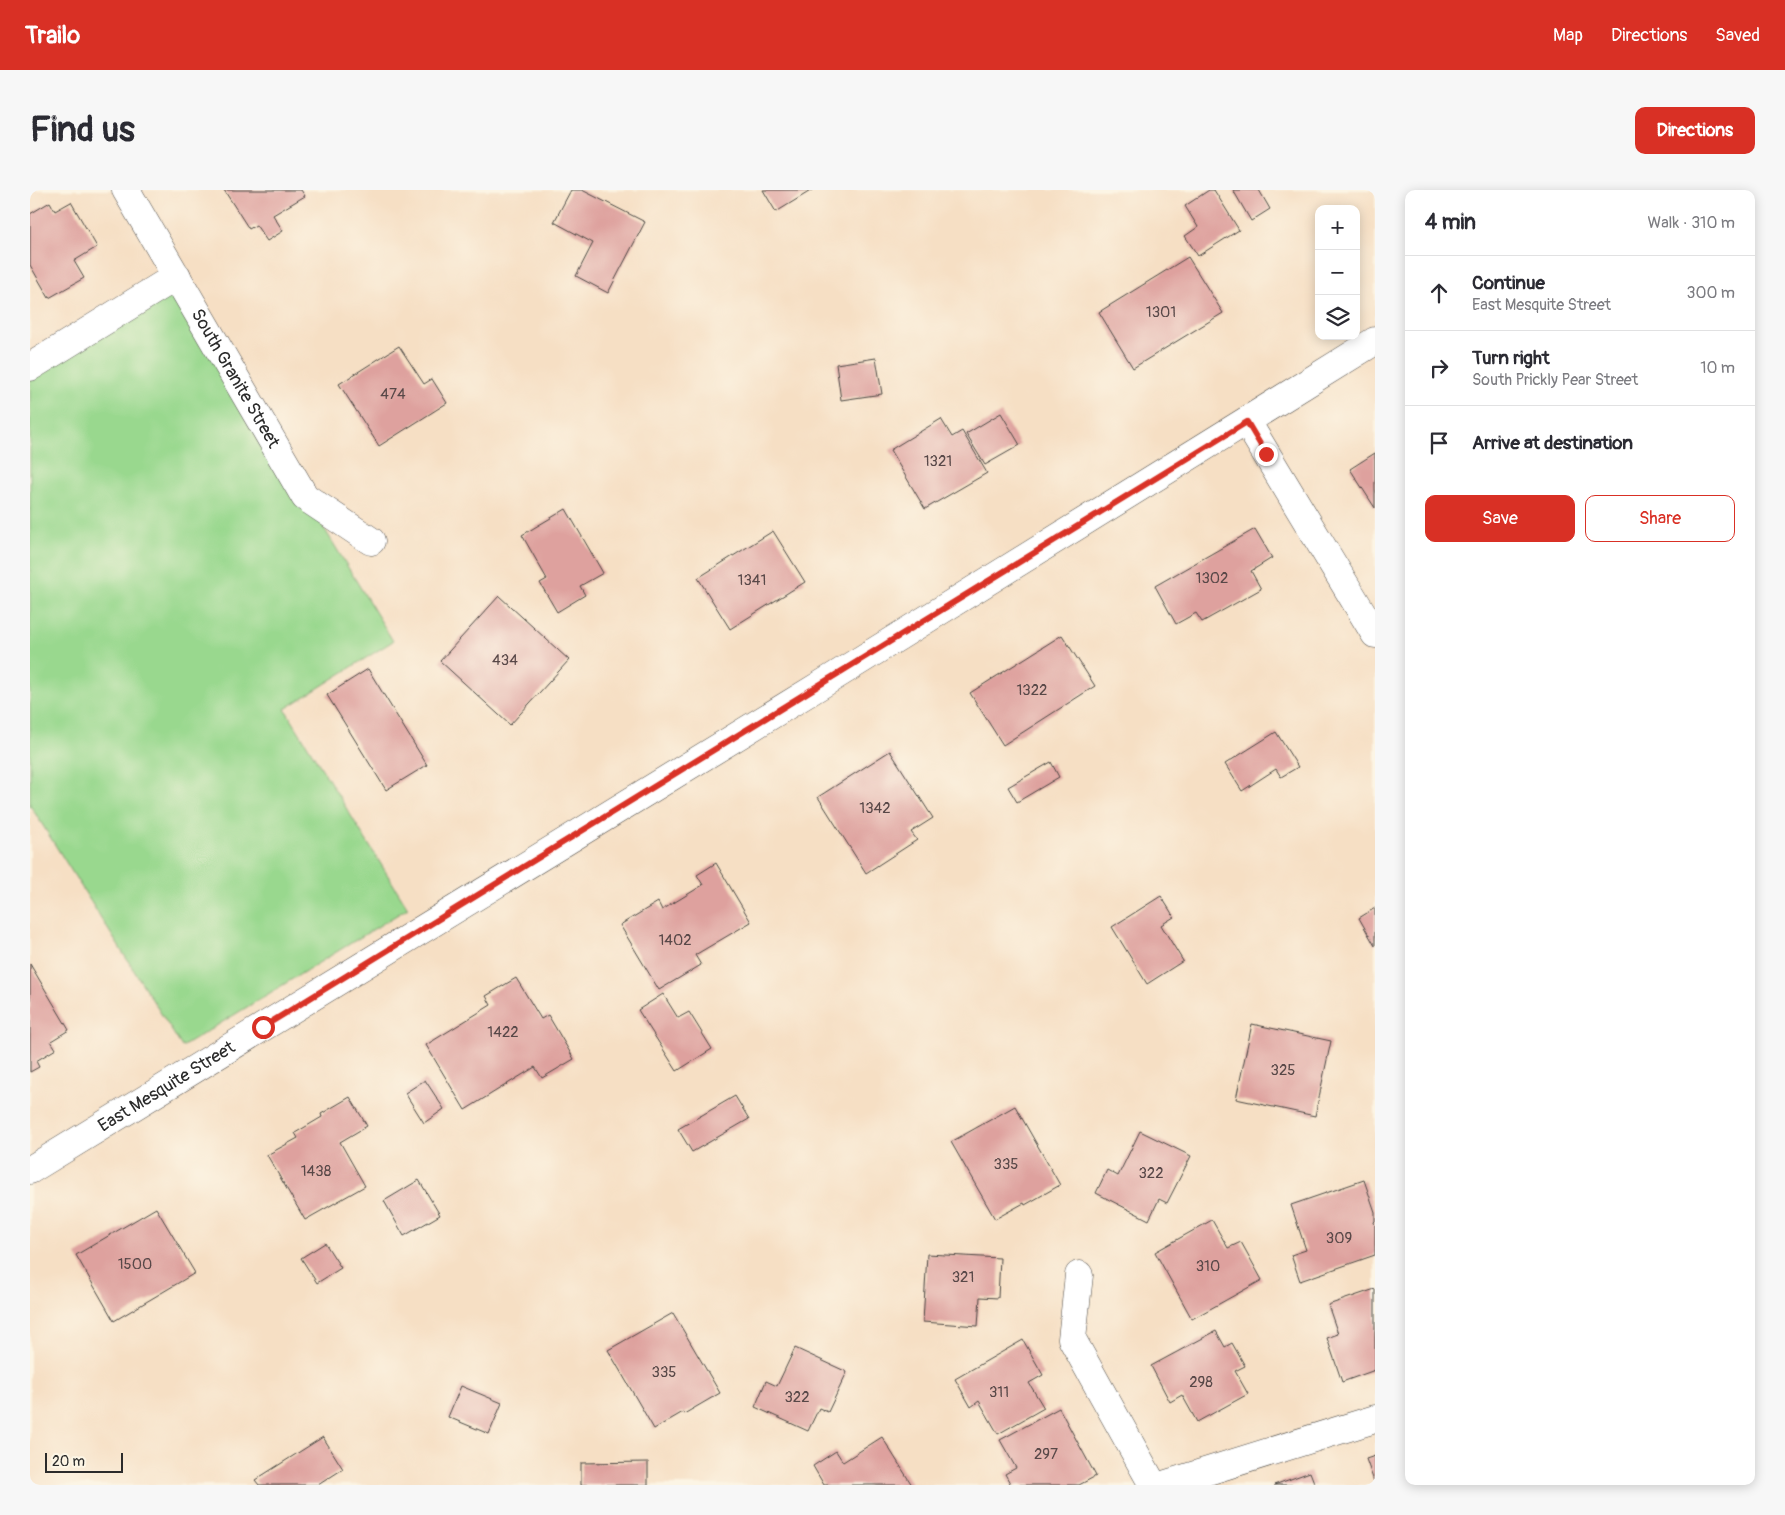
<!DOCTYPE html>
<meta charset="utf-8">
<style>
:root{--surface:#fff;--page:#f7f7f7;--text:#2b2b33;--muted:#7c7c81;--line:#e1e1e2;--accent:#d93025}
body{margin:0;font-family:Pangolin,sans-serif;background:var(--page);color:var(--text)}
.controls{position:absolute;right:15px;top:15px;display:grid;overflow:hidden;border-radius:10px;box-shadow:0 2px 12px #0003}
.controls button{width:45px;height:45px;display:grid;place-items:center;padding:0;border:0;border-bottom:1px solid var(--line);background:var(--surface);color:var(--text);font:25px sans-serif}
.scale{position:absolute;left:15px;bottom:12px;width:78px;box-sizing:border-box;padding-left:5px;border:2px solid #2b2b2b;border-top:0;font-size:14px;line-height:18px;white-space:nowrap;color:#2b2b2b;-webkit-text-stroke:4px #fcf5e5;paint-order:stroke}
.stop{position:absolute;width:15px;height:15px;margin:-11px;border:4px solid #d93025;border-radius:50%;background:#fff}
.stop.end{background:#d93025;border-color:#fff;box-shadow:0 1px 5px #0008}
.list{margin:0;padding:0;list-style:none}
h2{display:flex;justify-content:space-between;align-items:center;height:65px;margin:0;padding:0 20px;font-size:21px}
h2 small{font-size:16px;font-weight:400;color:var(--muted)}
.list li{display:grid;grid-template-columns:32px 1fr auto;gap:15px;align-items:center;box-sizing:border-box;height:75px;padding:0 20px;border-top:1px solid var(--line)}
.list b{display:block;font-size:19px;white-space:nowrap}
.list p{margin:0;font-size:16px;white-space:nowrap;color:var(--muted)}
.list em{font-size:16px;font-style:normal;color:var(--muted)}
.actions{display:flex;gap:10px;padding:15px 20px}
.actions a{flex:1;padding:11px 0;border:1px solid var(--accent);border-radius:10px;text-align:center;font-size:18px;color:var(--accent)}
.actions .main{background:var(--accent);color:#fff}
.icon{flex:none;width:28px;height:28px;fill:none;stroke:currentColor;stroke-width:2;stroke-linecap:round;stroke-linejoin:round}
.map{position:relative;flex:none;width:1345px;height:1295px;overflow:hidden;border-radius:10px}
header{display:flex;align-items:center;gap:30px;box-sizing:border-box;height:70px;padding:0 25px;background:var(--accent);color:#fff}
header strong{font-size:24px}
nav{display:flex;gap:28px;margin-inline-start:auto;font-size:18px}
.intro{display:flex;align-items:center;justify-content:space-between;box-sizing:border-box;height:120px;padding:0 30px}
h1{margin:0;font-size:35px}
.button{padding:12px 22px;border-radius:10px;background:var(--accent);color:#fff;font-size:18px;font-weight:700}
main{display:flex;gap:30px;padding:0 30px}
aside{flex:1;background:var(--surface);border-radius:10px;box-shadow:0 2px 12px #0003}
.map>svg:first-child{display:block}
</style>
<header>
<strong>Trailo</strong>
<nav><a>Map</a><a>Directions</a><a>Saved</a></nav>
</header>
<div class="intro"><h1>Find us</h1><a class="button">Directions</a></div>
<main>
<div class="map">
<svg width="1345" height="1295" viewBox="0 0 1345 1295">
<rect width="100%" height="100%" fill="#fcf5e5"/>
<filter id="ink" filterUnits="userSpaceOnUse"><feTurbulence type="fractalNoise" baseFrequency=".02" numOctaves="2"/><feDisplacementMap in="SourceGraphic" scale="10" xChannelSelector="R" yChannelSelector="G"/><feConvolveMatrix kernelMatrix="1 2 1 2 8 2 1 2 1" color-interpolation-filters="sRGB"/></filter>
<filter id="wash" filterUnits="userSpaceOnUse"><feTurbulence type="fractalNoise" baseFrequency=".0096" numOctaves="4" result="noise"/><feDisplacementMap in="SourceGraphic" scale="20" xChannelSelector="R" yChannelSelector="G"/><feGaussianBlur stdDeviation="1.12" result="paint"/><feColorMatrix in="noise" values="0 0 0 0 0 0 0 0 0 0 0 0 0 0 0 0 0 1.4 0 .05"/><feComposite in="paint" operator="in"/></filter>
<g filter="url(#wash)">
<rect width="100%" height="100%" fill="#f6dfc4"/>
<path fill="#99d88e" stroke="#62825c" d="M 147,86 L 275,307 L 363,451 L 255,519 L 378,718 L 152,857 L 0,615 L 0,177 Z"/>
<g id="blocks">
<g fill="#dea19e">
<path d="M 194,0 L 271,0 L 275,6 L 243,25 L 253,41 L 237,51 L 226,35 L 219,39 Z"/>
<path d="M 541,0 L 552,0 L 615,32 L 578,103 L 546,86 L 563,53 L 524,32 Z"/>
<path d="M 733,0 L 782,0 L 746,22 Z"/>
<path d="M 1179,0 L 1184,0 L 1209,40 L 1168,66 L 1155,46 L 1168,37 L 1155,16 Z"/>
<path d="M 1203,0 L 1229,0 L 1240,19 L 1221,31 Z"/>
<path d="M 20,12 L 25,21 L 41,12 L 67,57 L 44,71 L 54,88 L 19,108 L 0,75 L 0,24 Z"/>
<path d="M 1158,67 L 1193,123 L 1103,178 L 1069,122 Z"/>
<path d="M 369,156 L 394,194 L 402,189 L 417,213 L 349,256 L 309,194 Z"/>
<path d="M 846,168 L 852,204 L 811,210 L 806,174 Z"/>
<path d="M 971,223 L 990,255 L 955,275 L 936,244 Z"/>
<path d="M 911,229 L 922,247 L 932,241 L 957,283 L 895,319 L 860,260 Z"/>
<path d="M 1345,263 L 1345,318 L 1320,279 Z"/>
<path d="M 536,319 L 573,383 L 550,396 L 555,405 L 527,422 L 510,393 L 517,389 L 492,345 Z"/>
<path d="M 1225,339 L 1242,368 L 1221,381 L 1231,399 L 1172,432 L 1166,423 L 1146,434 L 1125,396 Z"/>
<path d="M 743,341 L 775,392 L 700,439 L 668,388 Z"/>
<path d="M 469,406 L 539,470 L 480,535 L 410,471 Z"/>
<path d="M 1032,445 L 1065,496 L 973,555 L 940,503 Z"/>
<path d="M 338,479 L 397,575 L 356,600 L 297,505 Z"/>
<path d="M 1246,542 L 1268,577 L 1251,587 L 1246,579 L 1212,601 L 1195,574 Z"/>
<path d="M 860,561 L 903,628 L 881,642 L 887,650 L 836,683 L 788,607 Z"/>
<path d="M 1021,572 L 1029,587 L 987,612 L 978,597 Z"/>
<path d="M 686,673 L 721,732 L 665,765 L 671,775 L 629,800 L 590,735 L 628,712 L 632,720 L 673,695 L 667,685 Z"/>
<path d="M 1131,706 L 1144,727 L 1131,735 L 1153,771 L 1117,794 L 1082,737 Z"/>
<path d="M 1345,718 L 1345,756 L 1329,728 Z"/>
<path d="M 0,774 L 39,840 L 21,851 L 26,859 L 6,871 L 9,877 L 0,882 Z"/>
<path d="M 486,788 L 511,829 L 518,825 L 544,869 L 512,888 L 505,877 L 435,920 L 396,855 L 461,815 L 456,806 Z"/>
<path d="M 633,804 L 648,828 L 659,822 L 682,859 L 647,881 L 608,820 Z"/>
<path d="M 1222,834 L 1301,851 L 1285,926 L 1206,909 Z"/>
<path d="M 395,890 L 414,919 L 394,933 L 375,903 Z"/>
<path d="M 705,906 L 719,929 L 662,962 L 648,939 Z"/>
<path d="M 320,907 L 337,936 L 310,952 L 335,996 L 275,1030 L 237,965 L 268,948 L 265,943 L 292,927 L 291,924 Z"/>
<path d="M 985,916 L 1030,995 L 995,1015 L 994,1013 L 965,1029 L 921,952 Z"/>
<path d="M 1110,941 L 1161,966 L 1137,1013 L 1129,1009 L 1119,1030 L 1066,1003 L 1077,980 L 1088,986 Z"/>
<path d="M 389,990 L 410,1025 L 374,1046 L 354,1011 Z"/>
<path d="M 1334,990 L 1345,1022 L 1345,1031 L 1344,1032 L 1345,1036 L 1345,1065 L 1270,1091 L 1261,1065 L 1276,1060 L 1261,1015 Z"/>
<path d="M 126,1018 L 165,1083 L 84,1131 L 46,1065 Z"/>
<path d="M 1182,1030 L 1198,1058 L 1211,1052 L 1232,1090 L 1162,1129 L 1125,1062 Z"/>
<path d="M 295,1053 L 311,1078 L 287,1093 L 271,1068 Z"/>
<path d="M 897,1064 L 970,1068 L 968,1108 L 950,1107 L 948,1136 L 893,1132 Z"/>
<path d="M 1345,1099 L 1345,1180 L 1312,1192 L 1297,1148 L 1308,1144 L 1298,1115 Z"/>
<path d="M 643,1123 L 690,1203 L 654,1224 L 653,1222 L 624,1239 L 578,1160 Z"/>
<path d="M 1186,1141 L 1195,1157 L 1202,1153 L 1215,1176 L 1205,1181 L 1218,1204 L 1167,1232 L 1152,1205 L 1140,1212 L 1121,1176 Z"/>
<path d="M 993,1150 L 1013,1185 L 999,1193 L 1014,1218 L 968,1244 L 949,1211 L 941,1217 L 925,1189 Z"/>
<path d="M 765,1158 L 817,1182 L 798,1222 L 789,1218 L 778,1241 L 725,1217 L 736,1191 L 747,1196 Z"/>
<path d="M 431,1196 L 472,1213 L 459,1244 L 418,1227 Z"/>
<path d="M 1029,1218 L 1066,1286 L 1049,1295 L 981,1295 L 975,1284 L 986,1278 L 970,1250 Z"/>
<path d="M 293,1247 L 313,1279 L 288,1295 L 229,1295 L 225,1290 Z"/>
<path d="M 852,1247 L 882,1295 L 794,1295 L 783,1276 L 806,1261 L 813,1272 Z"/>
<path d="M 1345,1266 L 1345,1294 L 1336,1269 Z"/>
<path d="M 618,1272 L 618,1295 L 551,1295 L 551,1273 Z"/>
<path d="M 1280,1282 L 1285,1295 L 1244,1295 Z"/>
</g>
</g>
</g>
<g filter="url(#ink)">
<use href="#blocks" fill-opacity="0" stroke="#494642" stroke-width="1"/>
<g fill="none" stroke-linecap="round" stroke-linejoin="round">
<g stroke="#494642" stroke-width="29">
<g id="minor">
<path id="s1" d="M 96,0 L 275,307 L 341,351"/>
<path d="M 0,177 L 147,86"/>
<path d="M 1217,232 L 1345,444"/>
<path id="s2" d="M 0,980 L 797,491 L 1345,151"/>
<path d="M 1049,1085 L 1042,1149 L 1123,1295"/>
<path d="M 1133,1295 L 1345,1229"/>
</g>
</g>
<use href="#minor" stroke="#fff" stroke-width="28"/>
</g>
</g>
<g fill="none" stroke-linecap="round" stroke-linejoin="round" filter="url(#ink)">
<path stroke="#d93025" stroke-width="6" d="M 233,837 L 1217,232 L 1236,264"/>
</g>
<g text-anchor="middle" stroke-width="4.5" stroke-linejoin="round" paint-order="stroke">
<g font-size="15" fill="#584848">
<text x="1131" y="127">1301</text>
<text x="363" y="209">474</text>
<text x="908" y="276">1321</text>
<text x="1182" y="393">1302</text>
<text x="722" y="395">1341</text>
<text x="475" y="475">434</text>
<text x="1002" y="505">1322</text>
<text x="845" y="623">1342</text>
<text x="645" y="755">1402</text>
<text x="473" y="847">1422</text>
<text x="1253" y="885">325</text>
<text x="976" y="979">335</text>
<text x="286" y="986">1438</text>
<text x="1121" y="988">322</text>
<text x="1309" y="1053">309</text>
<text x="105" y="1079">1500</text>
<text x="1178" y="1081">310</text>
<text x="933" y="1092">321</text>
<text x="634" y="1187">335</text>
<text x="1171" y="1197">298</text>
<text x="969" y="1207">311</text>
<text x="767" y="1212">322</text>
<text x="1016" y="1269">297</text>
</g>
<g font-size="18" fill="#2b2b2b" stroke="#fcf5e5">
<text dy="6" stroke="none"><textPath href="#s1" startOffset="218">South Granite Street</textPath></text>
<text dy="6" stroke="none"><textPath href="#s2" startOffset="160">East Mesquite Street</textPath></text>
</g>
</g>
</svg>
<div class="controls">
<button>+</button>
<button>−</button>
<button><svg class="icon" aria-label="layers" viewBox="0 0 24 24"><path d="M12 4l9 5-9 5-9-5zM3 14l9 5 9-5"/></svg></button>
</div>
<div class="scale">20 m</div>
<div class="stop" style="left:233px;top:837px"></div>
<div class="stop end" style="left:1236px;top:264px"></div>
</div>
<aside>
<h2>4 min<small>Walk · 310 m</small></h2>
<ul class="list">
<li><svg class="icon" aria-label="ahead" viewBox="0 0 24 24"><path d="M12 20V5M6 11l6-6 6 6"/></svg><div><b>Continue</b><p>East Mesquite Street</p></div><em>300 m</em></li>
<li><svg class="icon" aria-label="right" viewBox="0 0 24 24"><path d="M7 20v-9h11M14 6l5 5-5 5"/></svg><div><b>Turn right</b><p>South Prickly Pear Street</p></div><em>10 m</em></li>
<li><svg class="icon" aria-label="arrive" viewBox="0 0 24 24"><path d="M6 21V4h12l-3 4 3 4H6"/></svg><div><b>Arrive at destination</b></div></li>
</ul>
<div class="actions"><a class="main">Save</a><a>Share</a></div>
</aside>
</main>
